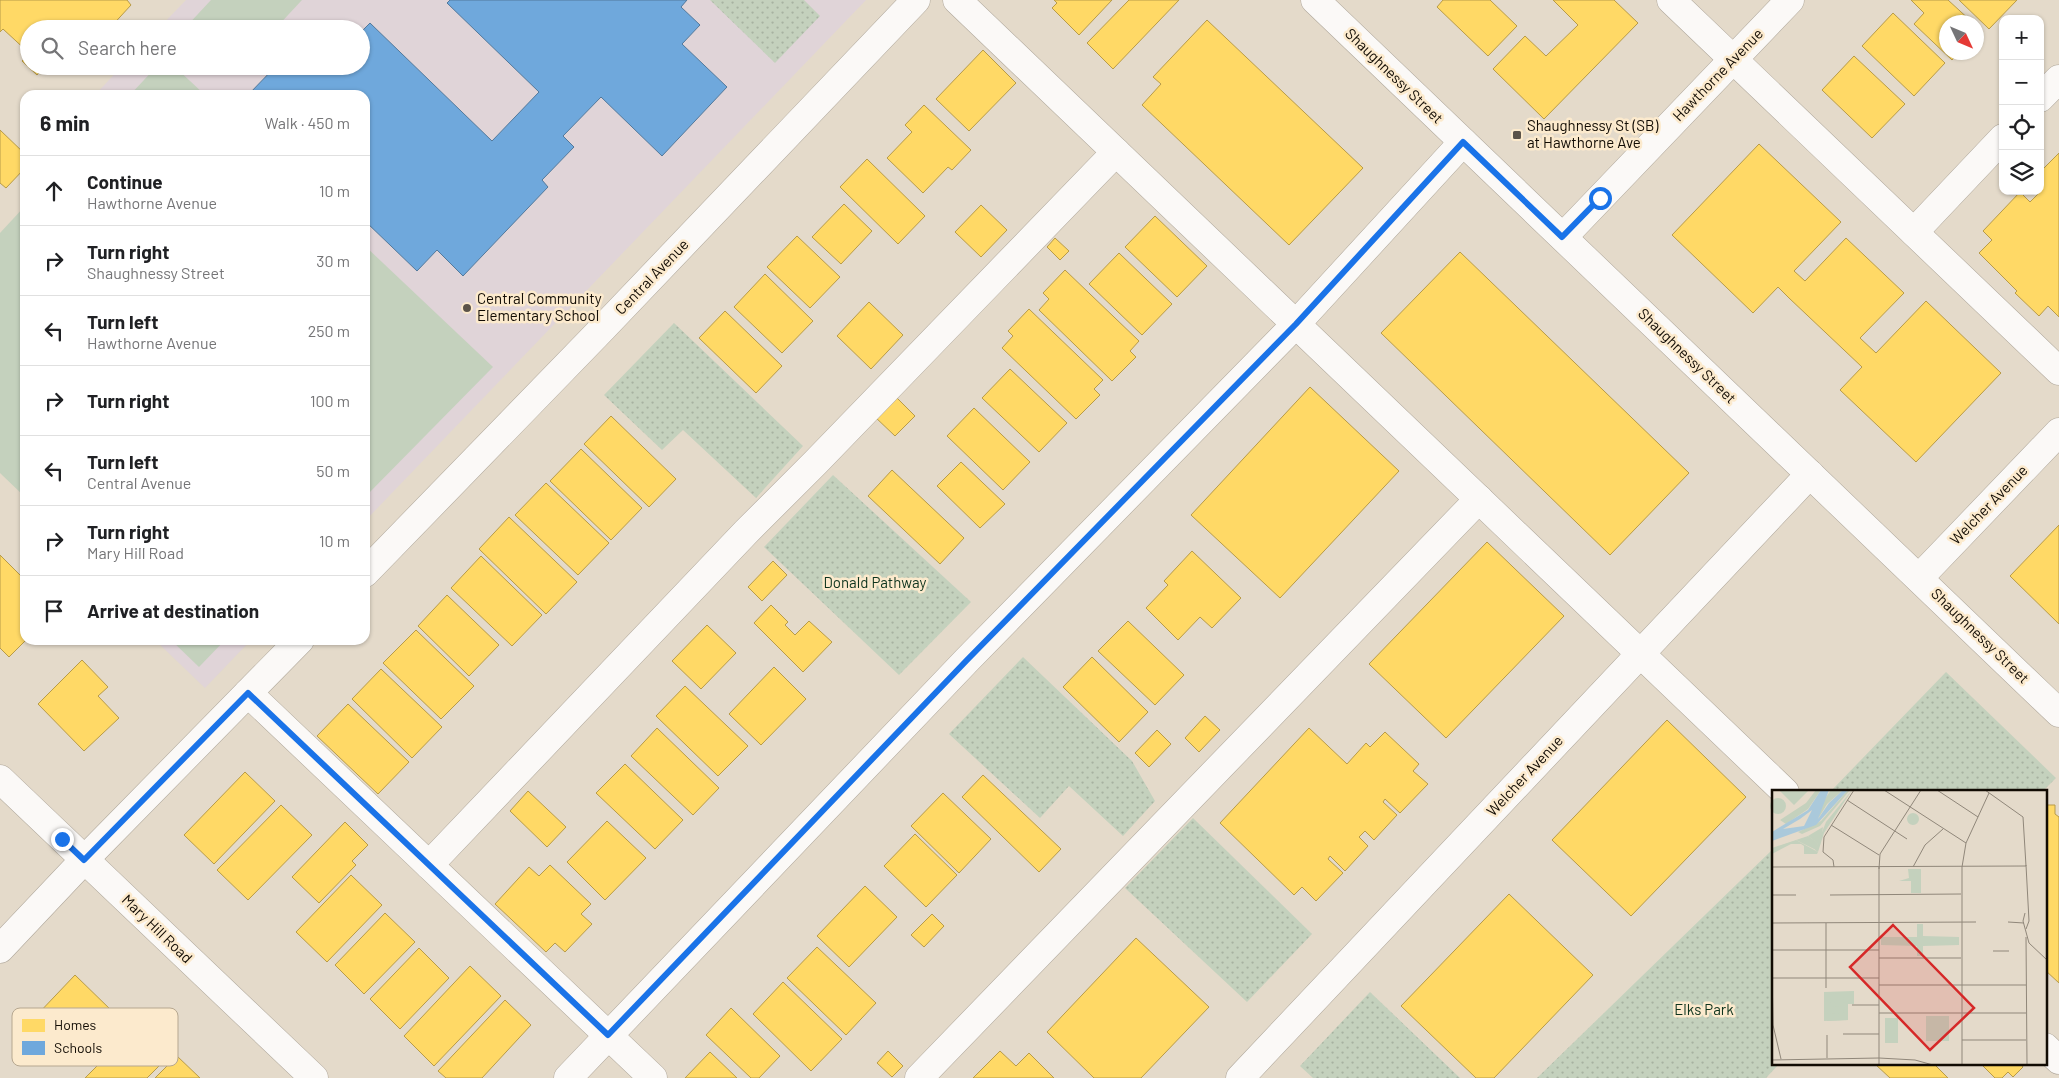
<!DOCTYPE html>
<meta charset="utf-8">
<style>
:root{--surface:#fff;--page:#f6f6f6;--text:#202124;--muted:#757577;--line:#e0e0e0}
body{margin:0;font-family:Barlow,sans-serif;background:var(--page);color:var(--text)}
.controls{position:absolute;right:15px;top:15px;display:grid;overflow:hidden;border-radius:10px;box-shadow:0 1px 4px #0004}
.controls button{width:45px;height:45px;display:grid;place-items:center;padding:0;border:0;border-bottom:1px solid var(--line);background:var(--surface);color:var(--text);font:25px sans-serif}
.compass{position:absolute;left:1939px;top:15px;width:45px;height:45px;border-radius:50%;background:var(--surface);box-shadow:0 1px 4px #0004;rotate:134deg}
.stop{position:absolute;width:15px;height:15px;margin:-11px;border:4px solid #1a73e8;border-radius:50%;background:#fff}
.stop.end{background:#1a73e8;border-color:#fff;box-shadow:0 1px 5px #0008}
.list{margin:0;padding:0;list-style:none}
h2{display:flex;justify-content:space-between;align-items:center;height:65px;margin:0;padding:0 20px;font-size:21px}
h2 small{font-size:16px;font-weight:400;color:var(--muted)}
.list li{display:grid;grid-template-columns:32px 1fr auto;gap:15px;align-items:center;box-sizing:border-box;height:70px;padding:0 20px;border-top:1px solid var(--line)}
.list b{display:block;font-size:19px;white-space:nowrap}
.list p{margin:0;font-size:16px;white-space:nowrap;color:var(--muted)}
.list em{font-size:16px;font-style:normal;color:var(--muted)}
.icon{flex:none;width:28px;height:28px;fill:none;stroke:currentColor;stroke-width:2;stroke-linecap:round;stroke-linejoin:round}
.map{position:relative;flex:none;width:2059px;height:1078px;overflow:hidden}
.search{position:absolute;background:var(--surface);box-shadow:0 1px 4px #0004;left:20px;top:20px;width:350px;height:55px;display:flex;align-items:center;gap:12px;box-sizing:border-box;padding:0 18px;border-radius:28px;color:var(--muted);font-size:19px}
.panel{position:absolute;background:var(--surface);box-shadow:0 1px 4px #0004;left:20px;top:90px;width:350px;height:555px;border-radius:15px}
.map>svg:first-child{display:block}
</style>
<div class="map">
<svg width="2059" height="1078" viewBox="0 0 2059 1078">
<defs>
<pattern id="park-dots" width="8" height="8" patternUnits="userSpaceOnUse" patternTransform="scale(1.25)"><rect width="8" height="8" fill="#c4d1bd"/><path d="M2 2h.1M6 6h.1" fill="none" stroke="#a7b2a1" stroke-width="1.8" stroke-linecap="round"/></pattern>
</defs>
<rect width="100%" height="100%" fill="#e4daca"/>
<g fill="#e0d4d8">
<path d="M 186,0 L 866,0 L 365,521 L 365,95 L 95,95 L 122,66 L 361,66 L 361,29 L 158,29 Z"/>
<path d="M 155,640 L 251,640 L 205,688 Z"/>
</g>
<g fill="url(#park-dots)">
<path d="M 710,0 L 804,0 L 820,16 L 775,63 Z"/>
<path d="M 674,323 L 803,446 L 756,498 L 683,430 L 662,450 L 604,395 Z"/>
<path d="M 833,475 L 971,602 L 899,675 L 764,547 Z"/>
<path d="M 1023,657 L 1132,761 L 1155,801 L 1123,836 L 1069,786 L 1040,818 L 949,734 Z"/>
<path d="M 1946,672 L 2056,778 L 2042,792 L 1830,792 Z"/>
<path d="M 1193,818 L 1312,934 L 1247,1002 L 1125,888 Z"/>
<path d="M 1773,849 L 1773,1064 L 1779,1064 L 1766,1078 L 1537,1078 Z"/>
<path d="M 1370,992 L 1460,1078 L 1313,1078 L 1300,1066 Z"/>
</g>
<g fill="#c4d1bd">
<path d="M 211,0 L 302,0 L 275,29 L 184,29 Z"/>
<path d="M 157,66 L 174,66 L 205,95 L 130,95 Z"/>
<path d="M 25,206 L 25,497 L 0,473 L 0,233 Z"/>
<path d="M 365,246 L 493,367 L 365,497 Z"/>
<path d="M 171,640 L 225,640 L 199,667 Z"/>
</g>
<g fill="#ffd966" stroke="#b89b48">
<path d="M 0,0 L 127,0 L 131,5 L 109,29 L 29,29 L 29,53 L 3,29 L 0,32 Z"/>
<path d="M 1054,0 L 1112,0 L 1079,35 L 1052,8 L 1057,3 Z"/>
<path d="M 1129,0 L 1179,0 L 1113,69 L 1087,43 Z"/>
<path d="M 1443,0 L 1490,0 L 1517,26 L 1488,56 L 1437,7 Z"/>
<path d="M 1553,0 L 1614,0 L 1638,23 L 1544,119 L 1493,69 L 1525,36 L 1546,56 L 1578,25 Z"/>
<path d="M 1911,0 L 1948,0 L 1972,22 L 1946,22 L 1946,52 L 1959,52 L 1952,60 L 1914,24 L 1924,13 Z"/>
<path d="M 1959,0 L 2017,0 L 1989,29 Z"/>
<path d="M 1893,13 L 1945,63 L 1914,96 L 1862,46 Z"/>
<path d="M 1207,20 L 1363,168 L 1289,245 L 1142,105 L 1161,84 L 1153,77 Z"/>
<path d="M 983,50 L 1016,83 L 969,131 L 936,99 Z"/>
<path d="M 29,54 L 29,66 L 45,66 L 37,75 L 22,61 Z"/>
<path d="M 1854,56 L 1905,104 L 1872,138 L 1822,90 Z"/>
<path d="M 924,105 L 971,150 L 952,170 L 948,167 L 923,193 L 887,158 L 912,132 L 905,125 Z"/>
<path d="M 0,130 L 25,154 L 25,168 L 6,188 L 0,183 Z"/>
<path d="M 1759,144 L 1841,222 L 1794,271 L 1805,281 L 1846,238 L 1904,293 L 1860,338 L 1876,353 L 1926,301 L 2001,373 L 1916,462 L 1840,390 L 1862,367 L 1789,298 L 1778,287 L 1753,313 L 1672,235 Z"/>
<path d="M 2059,153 L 2059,317 L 2048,306 L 2039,316 L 2015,293 L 2017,291 L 1979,253 L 1992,240 L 1983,231 L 2020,192 L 2030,202 L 2041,191 L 2040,172 Z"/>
<path d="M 867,159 L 925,216 L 898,244 L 840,187 Z"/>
<path d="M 844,204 L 872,231 L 841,264 L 812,237 Z"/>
<path d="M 981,205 L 1007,230 L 981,257 L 955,232 Z"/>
<path d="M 1155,216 L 1207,266 L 1177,297 L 1125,247 Z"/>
<path d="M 797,236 L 840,277 L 810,308 L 767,267 Z"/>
<path d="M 1055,238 L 1069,251 L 1060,260 L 1047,247 Z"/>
<path d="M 1460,252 L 1689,473 L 1610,555 L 1381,333 Z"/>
<path d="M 1119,253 L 1172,304 L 1142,335 L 1089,284 Z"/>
<path d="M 1065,270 L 1139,341 L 1130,351 L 1136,357 L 1112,381 L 1039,310 L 1049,299 L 1043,293 Z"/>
<path d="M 765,274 L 813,321 L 782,353 L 734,307 Z"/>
<path d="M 869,302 L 903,335 L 871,369 L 837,336 Z"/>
<path d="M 1029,309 L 1103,380 L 1094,389 L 1100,395 L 1076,419 L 1002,348 L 1013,336 L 1008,331 Z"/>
<path d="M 725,311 L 782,366 L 756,393 L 699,338 Z"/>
<path d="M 1010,369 L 1067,423 L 1039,452 L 982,398 Z"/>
<path d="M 1310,387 L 1399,471 L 1280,598 L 1191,515 Z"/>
<path d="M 894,395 L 915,416 L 895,436 L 874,416 Z"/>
<path d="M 974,408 L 1030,462 L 1003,490 L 947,436 Z"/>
<path d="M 611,416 L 676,479 L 649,507 L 584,444 Z"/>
<path d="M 581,449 L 642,508 L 611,540 L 550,481 Z"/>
<path d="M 961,462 L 1005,504 L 980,528 L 937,486 Z"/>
<path d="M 892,470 L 964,538 L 940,564 L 868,496 Z"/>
<path d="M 546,483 L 609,543 L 578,575 L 515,515 Z"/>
<path d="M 509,517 L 577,582 L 546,614 L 479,549 Z"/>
<path d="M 2059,525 L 2059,624 L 2010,576 Z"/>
<path d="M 1487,542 L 1564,616 L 1446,738 L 1369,664 Z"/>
<path d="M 1192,551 L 1241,598 L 1212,628 L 1200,617 L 1178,640 L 1146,608 L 1168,585 L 1164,581 Z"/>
<path d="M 0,555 L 25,580 L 26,640 L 9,657 L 0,648 Z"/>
<path d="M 481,556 L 542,615 L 512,646 L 451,588 Z"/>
<path d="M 773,561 L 787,575 L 762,601 L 748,587 Z"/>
<path d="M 447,595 L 499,645 L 469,676 L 418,626 Z"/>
<path d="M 771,605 L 788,622 L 785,625 L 795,635 L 809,621 L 832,642 L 803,672 L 754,623 Z"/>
<path d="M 1128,621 L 1184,675 L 1155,705 L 1098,651 Z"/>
<path d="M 707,625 L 736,653 L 701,689 L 672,661 Z"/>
<path d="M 416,630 L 474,686 L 441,719 L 383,663 Z"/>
<path d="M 1092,657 L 1148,712 L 1119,742 L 1063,687 Z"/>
<path d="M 82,660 L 108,687 L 98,696 L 119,718 L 84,751 L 38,704 Z"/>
<path d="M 774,667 L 806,699 L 761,745 L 729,714 Z"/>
<path d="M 381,669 L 442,727 L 412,758 L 352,699 Z"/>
<path d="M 685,686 L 748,746 L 718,776 L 656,716 Z"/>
<path d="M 348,704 L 409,762 L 378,794 L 317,736 Z"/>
<path d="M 1205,716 L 1220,730 L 1199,752 L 1185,738 Z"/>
<path d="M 1667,720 L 1746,797 L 1631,916 L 1552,840 Z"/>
<path d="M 657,728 L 719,788 L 693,815 L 631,756 Z"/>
<path d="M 1309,728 L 1347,764 L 1366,743 L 1370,747 L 1385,732 L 1419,764 L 1413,771 L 1428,784 L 1400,813 L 1385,799 L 1383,802 L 1397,815 L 1374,840 L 1365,831 L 1359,837 L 1368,846 L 1345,871 L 1330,856 L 1328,859 L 1343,873 L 1316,901 L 1302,887 L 1294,895 L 1220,823 Z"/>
<path d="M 1157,730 L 1171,744 L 1149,767 L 1135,753 Z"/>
<path d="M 625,764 L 683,820 L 655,849 L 596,793 Z"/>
<path d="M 245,772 L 275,801 L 214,864 L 184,835 Z"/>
<path d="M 983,775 L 1061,849 L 1039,872 L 962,797 Z"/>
<path d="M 528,791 L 566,827 L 547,847 L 510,811 Z"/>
<path d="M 943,793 L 991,839 L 959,873 L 911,826 Z"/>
<path d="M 281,805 L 312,835 L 248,900 L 217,870 Z"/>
<path d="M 2045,805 L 2055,805 L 2055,814 L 2059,817 L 2059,983 L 2045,970 Z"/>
<path d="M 607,821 L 646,858 L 605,900 L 567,862 Z"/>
<path d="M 345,822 L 368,845 L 352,861 L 356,865 L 319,903 L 292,877 Z"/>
<path d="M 915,834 L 957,875 L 926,907 L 884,866 Z"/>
<path d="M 550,865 L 591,904 L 581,914 L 592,924 L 565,952 L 555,943 L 546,952 L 495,904 L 529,867 L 539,876 Z"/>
<path d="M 351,875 L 382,905 L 327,962 L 296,932 Z"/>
<path d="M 865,886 L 897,917 L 849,967 L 817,936 Z"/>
<path d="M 1509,894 L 1593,975 L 1494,1078 L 1476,1078 L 1401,1006 Z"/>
<path d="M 385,913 L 415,942 L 364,994 L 335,965 Z"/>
<path d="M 932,914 L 944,926 L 924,947 L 911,935 Z"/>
<path d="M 1136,938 L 1209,1007 L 1141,1078 L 1094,1078 L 1047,1032 Z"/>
<path d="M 817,947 L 876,1003 L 846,1035 L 787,978 Z"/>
<path d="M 419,948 L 449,978 L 400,1029 L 370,999 Z"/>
<path d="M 470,966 L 501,996 L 434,1066 L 404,1036 Z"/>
<path d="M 75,975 L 112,1011 L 73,1051 L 36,1016 Z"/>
<path d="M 783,982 L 842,1039 L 811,1071 L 753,1014 Z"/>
<path d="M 505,1000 L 531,1025 L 482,1078 L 446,1078 L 438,1071 Z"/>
<path d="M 731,1008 L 780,1056 L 759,1078 L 751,1078 L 706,1035 Z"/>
<path d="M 142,1021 L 173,1052 L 147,1078 L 85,1078 Z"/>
<path d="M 888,1051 L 903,1066 L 892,1077 L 877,1063 Z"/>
<path d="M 1000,1051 L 1016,1066 L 1029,1053 L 1054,1078 L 973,1078 Z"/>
<path d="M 710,1052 L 737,1078 L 685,1078 Z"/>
<path d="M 177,1056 L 200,1078 L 155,1078 Z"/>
<path d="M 1875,1064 L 1934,1064 L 1948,1078 L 1890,1078 Z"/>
<path d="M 1981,1064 L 2021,1064 L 2023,1067 L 2013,1077 L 2008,1072 L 2002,1078 L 1995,1078 Z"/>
</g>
<path fill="#6fa8dc" stroke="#53799b" d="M 450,0 L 687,0 L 681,7 L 700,25 L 682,44 L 727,87 L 662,156 L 601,97 L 563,136 L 574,147 L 542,180 L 548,187 L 463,276 L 437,250 L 417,271 L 365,221 L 365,95 L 248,95 L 276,66 L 361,66 L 361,32 L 370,23 L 492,141 L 539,92 L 447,3 Z"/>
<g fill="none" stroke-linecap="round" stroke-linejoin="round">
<g stroke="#afa79b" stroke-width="29">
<g id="minor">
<path d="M 957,0 L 1785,792"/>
<path d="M 1671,0 L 2059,371"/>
<path d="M 2040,98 L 2059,79"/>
<path d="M 1914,232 L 2003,138"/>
<path d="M 1563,237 L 1790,0"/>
<path d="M 365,573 L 603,328 L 916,0"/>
<path d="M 1919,578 L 2059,432"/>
<path d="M 248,693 L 653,1078"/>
<path d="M 0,779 L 314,1078"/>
<path d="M 429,865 L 746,532 L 816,462 L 1116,152"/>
<path d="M 0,949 L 84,860 L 300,640"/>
<path d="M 2045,1047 L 2059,1060"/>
<path d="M 568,1078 L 967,660 L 1296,324 L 1463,142"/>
<path d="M 919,1078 L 1479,499"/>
<path d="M 1240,1078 L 1810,474"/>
</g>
</g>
<g stroke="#afa79b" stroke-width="29">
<path id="major" d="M 1315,0 L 2059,713"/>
</g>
<use href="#minor" stroke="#fbf9f7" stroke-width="28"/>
<use href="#major" stroke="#fbf9f7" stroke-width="28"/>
</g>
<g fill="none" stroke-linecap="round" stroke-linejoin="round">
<path stroke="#1a73e8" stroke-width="6" d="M 62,839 L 84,860 L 248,693 L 608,1035 L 967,660 L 1296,324 L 1463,142 L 1562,237 L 1600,198"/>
</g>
<g fill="#5b5349" stroke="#fceacd" stroke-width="2">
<rect x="1512" y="130" width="10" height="10" rx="2.5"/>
<circle cx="467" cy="308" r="5"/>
</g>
<g text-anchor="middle" stroke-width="5" stroke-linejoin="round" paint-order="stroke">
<g font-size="15" fill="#110b03" stroke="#fceacd">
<text transform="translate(1718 75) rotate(-46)" y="5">Hawthorne Avenue</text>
<text transform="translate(1394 76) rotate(44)" y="5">Shaughnessy Street</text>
<text transform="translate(652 277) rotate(-46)" y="5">Central Avenue</text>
<text transform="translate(1687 356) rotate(44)" y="5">Shaughnessy Street</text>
<text transform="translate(1989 505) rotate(-46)" y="5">Welcher Avenue</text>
<text transform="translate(1980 636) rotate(44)" y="5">Shaughnessy Street</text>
<text transform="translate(1525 776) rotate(-47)" y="5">Welcher Avenue</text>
<text transform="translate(157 929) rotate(44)" y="5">Mary Hill Road</text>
</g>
<g font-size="15" fill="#110b03" stroke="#fceacd" text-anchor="start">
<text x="1527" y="131">Shaughnessy St (SB)<tspan x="1527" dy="17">at Hawthorne Ave</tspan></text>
<text x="477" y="304">Central Community<tspan x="477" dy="17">Elementary School</tspan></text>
</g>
<g font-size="15" fill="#0d331d" stroke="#fceacd">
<text x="875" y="588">Donald Pathway</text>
<text x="1704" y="1015">Elks Park</text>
</g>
</g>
<g transform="translate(1772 790)">
<rect width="275" height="275" fill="#e4daca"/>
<path d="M 80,0 L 52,43 L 46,62 L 43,60 L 54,32 Z" fill="#c4d1bd"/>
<path d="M 7,0 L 37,0 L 22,15 ZM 44,0 L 49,0 L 36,19 L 14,34 L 8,30 L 34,13 ZM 59,0 L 71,0 L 55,14 L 46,29 L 50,13 ZM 76,0 L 78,0 L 48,36 L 30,44 L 26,42 L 49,31 ZM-2 16a8 8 0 1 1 16 0a8 8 0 1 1-16 0ZM 56,34 L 51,37 L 48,55 L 36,46 ZM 24,50 L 46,62 L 45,64 L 32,64 L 32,56 L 29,54 L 19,54 L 0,64 L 0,58 Z" fill="#c4d1bd"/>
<path d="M135 29a6 6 0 1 1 12 0a6 6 0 1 1-12 0ZM 36,46 L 46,53 L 44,60 L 24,50 ZM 136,79 L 149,79 L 149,103 L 139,103 L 139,91 L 127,91 L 137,88 ZM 145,134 L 151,134 L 151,146 L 187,147 L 187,155 L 151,156 L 151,166 L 145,166 L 145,156 L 109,155 L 109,147 L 145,147 ZM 82,201 L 82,214 L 76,214 L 76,230 L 52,231 L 52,202 Z" fill="#c4d1bd"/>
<path d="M58 210a7 7 0 1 1 14 0a7 7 0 1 1-14 0ZM 72,220 L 76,220 L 76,230 L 55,231 L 55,224 L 71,223 ZM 154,226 L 177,226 L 177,251 L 154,251 ZM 113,228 L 126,228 L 126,253 L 113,253 Z" fill="#c4d1bd"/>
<path d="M 49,0 L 57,0 L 46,29 L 57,13 L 71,0 L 76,0 L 44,35 L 0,51 L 0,42 L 36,20 ZM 40,20 L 32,36 L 11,39 L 28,29 Z" fill="#aac9db" fill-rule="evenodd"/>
<path fill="none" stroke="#90877a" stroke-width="1" d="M 112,0 L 194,53M 165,0 L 206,27M 213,0 L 251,27 L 254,76M 75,10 L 135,49M 59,35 L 107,65M 0,77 L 254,76M 62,77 L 61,70 L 51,62 L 52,47 L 82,0M 107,77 L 107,275M 141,77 L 153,55 L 171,39M 0,79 L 0,118M 107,79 L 108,64 L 149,0M 0,105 L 24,105M 58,105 L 189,104M 253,123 L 251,131 L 257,153 L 275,170M 236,132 L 252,133M 0,133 L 204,132M 54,133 L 54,198M 254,139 L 257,131 L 254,75M 0,142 L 0,165M 254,147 L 255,275M 1,160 L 107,160M 221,161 L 237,161M 107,168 L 189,168M 0,179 L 1,235 L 9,269M 0,188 L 107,188M 107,195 L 254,195M 80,215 L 107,215M 107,223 L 254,223M 71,244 L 107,244M 190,250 L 254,250M 55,268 L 55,245M 0,270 L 107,268 L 143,270 L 161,275M 190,275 L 190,77 L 194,53 L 217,3"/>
<path fill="#d62828" fill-opacity="0.15" stroke="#d62828" stroke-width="2.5" d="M 121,135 L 202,218 L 158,260 L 78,177 Z"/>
<rect width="275" height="275" fill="none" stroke="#110b03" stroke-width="2.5"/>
</g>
<rect x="12" y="1008" width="166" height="58" rx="8" fill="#fceacd" stroke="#b6a790" stroke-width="1"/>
<rect x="22" y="1019" width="23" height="13" fill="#ffd966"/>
<rect x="22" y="1041" width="23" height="14" fill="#6fa8dc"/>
<g font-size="14" fill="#110b03">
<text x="54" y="1030">Homes</text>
<text x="54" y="1053">Schools</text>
</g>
</svg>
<div class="controls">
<button>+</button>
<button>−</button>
<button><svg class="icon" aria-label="locate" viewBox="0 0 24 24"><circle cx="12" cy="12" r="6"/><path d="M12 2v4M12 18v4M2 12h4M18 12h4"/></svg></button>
<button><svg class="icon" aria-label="layers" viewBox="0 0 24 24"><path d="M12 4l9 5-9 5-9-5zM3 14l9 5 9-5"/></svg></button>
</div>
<svg class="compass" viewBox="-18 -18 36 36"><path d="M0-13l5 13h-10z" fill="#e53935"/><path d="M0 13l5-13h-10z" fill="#757577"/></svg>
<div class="stop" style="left:1600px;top:198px"></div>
<div class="stop end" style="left:62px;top:839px"></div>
<div class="search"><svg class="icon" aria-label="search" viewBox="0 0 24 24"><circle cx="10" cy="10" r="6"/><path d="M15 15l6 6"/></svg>Search here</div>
<section class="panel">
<h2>6 min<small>Walk · 450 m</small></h2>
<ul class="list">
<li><svg class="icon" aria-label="ahead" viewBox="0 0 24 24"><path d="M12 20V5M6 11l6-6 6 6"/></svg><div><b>Continue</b><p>Hawthorne Avenue</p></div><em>10 m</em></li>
<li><svg class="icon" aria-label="right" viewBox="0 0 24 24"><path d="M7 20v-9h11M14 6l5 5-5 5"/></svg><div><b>Turn right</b><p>Shaughnessy Street</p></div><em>30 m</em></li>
<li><svg class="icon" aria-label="left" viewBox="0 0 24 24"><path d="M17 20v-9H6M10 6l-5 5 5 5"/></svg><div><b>Turn left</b><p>Hawthorne Avenue</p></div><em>250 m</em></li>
<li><svg class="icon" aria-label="right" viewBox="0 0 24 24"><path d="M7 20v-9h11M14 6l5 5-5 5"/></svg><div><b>Turn right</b></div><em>100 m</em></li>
<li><svg class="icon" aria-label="left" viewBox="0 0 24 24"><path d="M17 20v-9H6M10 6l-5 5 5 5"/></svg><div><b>Turn left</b><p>Central Avenue</p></div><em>50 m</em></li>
<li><svg class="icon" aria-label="right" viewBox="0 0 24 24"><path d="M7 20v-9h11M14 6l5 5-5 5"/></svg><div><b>Turn right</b><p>Mary Hill Road</p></div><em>10 m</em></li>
<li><svg class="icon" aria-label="arrive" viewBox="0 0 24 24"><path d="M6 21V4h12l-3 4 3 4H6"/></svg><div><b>Arrive at destination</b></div></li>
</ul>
</section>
</div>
